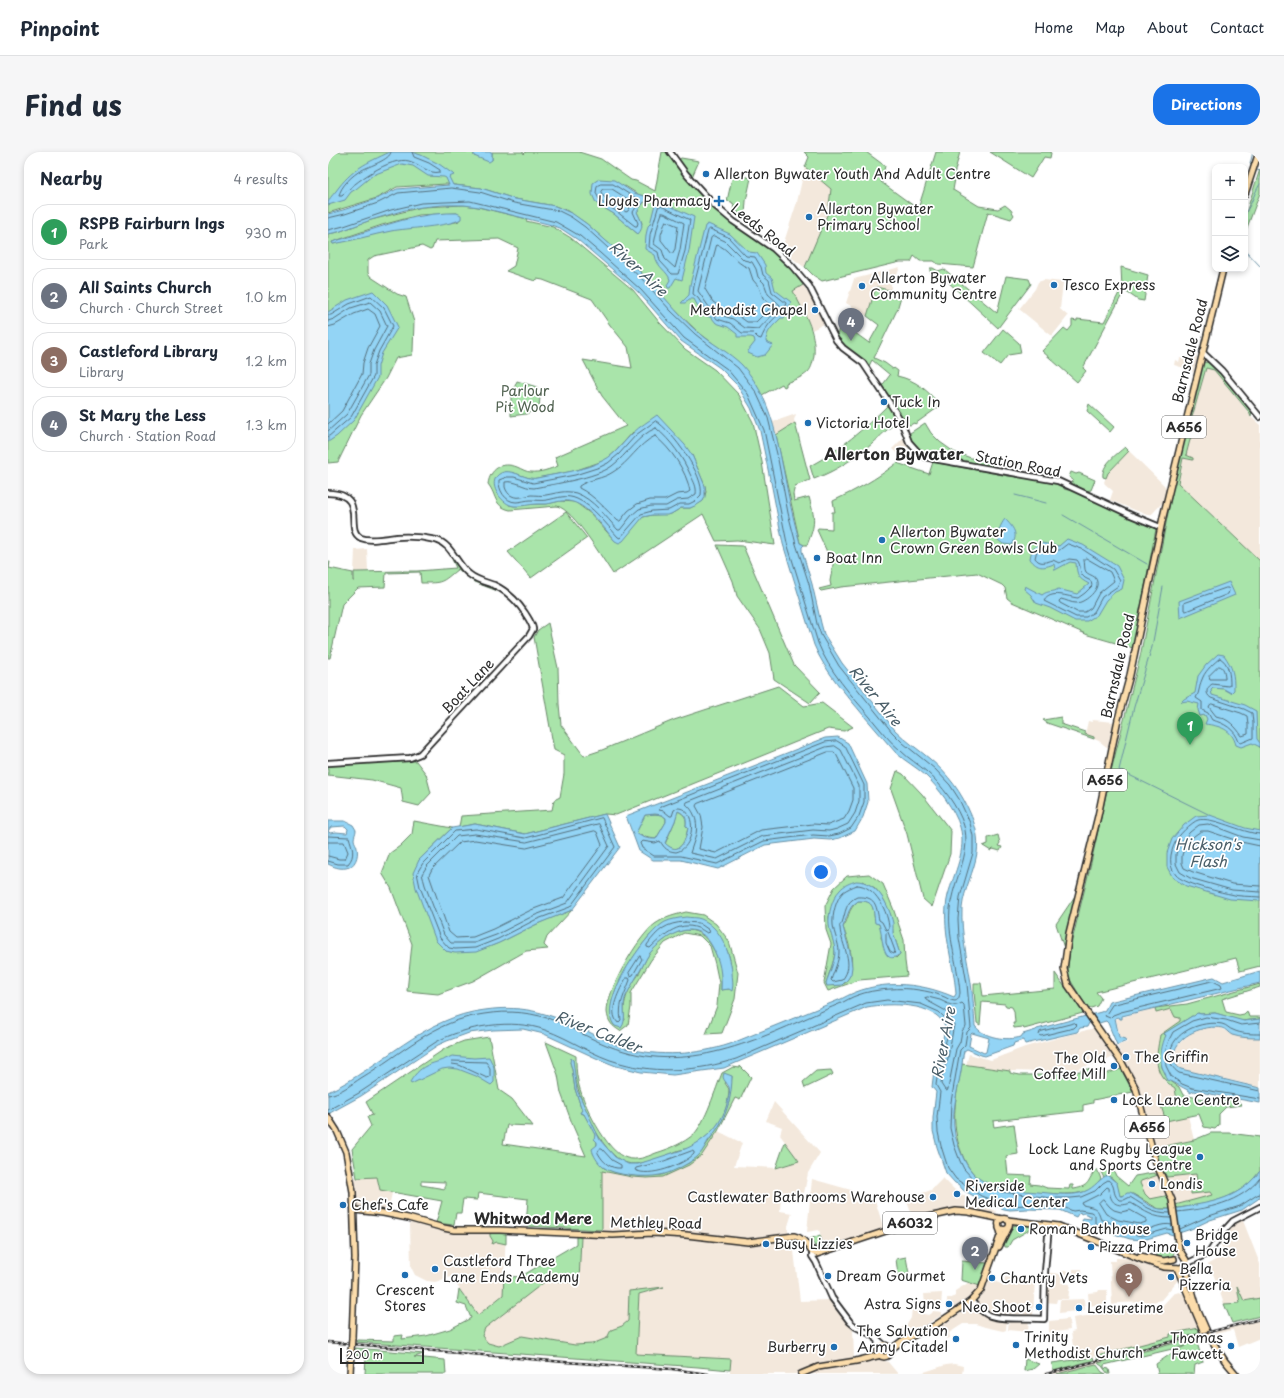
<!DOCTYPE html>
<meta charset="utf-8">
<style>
:root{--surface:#fff;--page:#f6f6f7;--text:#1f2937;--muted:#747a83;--line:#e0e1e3;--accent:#1a73e8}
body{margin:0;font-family:"Playpen Sans",sans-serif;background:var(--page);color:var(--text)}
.controls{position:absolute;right:12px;top:12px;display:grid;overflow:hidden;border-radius:8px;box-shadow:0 2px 6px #0003}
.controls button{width:36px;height:36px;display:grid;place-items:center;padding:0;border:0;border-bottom:1px solid var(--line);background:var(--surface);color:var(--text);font:20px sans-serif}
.scale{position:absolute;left:12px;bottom:10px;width:84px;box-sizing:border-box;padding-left:4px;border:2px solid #2b2b2b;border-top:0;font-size:11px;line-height:14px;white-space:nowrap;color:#2b2b2b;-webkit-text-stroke:3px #fff;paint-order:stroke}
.you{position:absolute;left:493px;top:720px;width:14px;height:14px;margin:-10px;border:3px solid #fff;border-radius:50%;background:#1a73e8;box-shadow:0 0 0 6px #1a73e833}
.badge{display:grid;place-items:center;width:26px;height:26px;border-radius:50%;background:var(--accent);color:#fff;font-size:13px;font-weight:700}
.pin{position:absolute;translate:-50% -33px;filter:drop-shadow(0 1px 2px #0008)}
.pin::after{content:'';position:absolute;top:21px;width:14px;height:12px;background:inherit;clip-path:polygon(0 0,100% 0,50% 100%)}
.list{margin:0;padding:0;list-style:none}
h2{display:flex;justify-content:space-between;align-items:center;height:52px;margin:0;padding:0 16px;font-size:17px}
h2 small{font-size:13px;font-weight:400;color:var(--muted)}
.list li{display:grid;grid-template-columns:26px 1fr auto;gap:12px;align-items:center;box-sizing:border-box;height:56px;margin:0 8px 8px;padding:0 8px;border:1px solid var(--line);border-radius:16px}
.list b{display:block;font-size:15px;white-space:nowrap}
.list p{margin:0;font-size:13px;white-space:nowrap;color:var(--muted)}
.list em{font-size:13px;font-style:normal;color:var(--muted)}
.icon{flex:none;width:22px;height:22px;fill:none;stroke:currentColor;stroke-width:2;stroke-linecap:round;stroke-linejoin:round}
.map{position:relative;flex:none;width:932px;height:1222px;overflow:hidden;border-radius:16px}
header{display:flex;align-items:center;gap:24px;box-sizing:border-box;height:56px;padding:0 20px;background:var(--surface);border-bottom:1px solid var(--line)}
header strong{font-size:19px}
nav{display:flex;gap:22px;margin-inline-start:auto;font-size:14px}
.intro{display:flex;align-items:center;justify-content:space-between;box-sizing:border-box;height:96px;padding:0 24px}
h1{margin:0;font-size:28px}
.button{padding:10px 18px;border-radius:16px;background:var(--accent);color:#fff;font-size:14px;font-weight:700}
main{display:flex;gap:24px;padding:0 24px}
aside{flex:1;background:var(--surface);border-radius:16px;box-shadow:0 2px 6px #0003}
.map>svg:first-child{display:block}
</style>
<header>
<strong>Pinpoint</strong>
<nav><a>Home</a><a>Map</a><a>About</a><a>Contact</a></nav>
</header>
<div class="intro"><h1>Find us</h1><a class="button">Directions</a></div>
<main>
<aside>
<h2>Nearby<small>4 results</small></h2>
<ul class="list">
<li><span class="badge" style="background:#2e9e5b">1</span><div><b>RSPB Fairburn Ings</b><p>Park</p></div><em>930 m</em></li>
<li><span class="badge" style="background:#6b7280">2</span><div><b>All Saints Church</b><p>Church · Church Street</p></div><em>1.0 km</em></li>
<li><span class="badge" style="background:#8d6e63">3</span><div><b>Castleford Library</b><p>Library</p></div><em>1.2 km</em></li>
<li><span class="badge" style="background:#6b7280">4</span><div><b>St Mary the Less</b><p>Church · Station Road</p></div><em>1.3 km</em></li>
</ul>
</aside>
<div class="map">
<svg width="932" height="1222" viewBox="0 0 932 1222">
<rect width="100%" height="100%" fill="#fff"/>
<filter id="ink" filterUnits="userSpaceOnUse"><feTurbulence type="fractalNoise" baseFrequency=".025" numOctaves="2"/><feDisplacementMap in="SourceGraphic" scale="8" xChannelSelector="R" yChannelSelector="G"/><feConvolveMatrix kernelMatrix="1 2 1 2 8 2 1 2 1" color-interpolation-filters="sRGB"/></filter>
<g filter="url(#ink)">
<g fill="#f3e8dc">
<path d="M 477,15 L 503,36 L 500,61 L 489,89 L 476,115 L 451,96 L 456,90 L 469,50 Z"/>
<path d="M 572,115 L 569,123 L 563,123 L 563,138 L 548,135 L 539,164 L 518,151 L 526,127 Z"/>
<path d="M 716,128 L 735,130 L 732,157 L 740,164 L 724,184 L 691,157 L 707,137 L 710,130 Z"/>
<path d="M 475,133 L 492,160 L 496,172 L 484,178 L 465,139 Z"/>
<path d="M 868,202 L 869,207 L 865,221 L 863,218 L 846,213 L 847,208 L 851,210 L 852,206 L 862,208 Z"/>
<path d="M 878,216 L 886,218 L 921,261 L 923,265 L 932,273 L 932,409 L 850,331 L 855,306 L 865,308 L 857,304 L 863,284 L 859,283 Z"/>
<path d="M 468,262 L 466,268 L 467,271 L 448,283 L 445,270 Z"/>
<path d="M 575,286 L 580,295 L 572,304 L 564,297 Z"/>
<path d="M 801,299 L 839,336 L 835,350 L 824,362 L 819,363 L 782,348 L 785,339 L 777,332 L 776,330 L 780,321 Z"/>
<path d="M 39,397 L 40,419 L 26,420 L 27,398 Z"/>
<path d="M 765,568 L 786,570 L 780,596 L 771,589 L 766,587 L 765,585 L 757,582 L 760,569 L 764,570 Z"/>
<path d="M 827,856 L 828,861 L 843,857 L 852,866 L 852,869 L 832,883 L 828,911 L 838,931 L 847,936 L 849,949 L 834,954 L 838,969 L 860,964 L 866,988 L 827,996 L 816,954 L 806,928 L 789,894 L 800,890 L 799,887 L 792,885 L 788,867 Z"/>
<path d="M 766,876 L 786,905 L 773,910 L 749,917 L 720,920 L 682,919 L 638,913 L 641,902 L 663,908 L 697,895 Z"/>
<path d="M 878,876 L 892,876 L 903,882 L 932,886 L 932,936 L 911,930 L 860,920 L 849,915 L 846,903 L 850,893 L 855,888 L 865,880 Z"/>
<path d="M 446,950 L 492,1001 L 480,1021 L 476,1041 L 453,1043 L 452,1059 L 464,1061 L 460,1074 L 460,1083 L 470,1088 L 476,1095 L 466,1099 L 472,1149 L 501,1148 L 525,1175 L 526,1208 L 488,1213 L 468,1222 L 402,1222 L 402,1207 L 308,1202 L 311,1142 L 332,1136 L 301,1139 L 300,1169 L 294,1174 L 283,1178 L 279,1186 L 264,1192 L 247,1193 L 194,1184 L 171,1194 L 160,1191 L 154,1184 L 157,1176 L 219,1127 L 251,1131 L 253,1085 L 274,1085 L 274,1018 L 304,1025 L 319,1026 L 374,1003 L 390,979 L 414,991 L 406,1014 L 450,1016 L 471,1009 L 452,983 L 454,975 L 438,969 Z"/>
<path d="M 829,1019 L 839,1025 L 868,1022 L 870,1035 L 882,1040 L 884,1044 L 848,1053 L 830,1053 L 814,1044 L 806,1029 Z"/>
<path d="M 49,1025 L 52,1037 L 64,1041 L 60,1059 L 30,1056 L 28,1051 L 25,1026 Z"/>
<path d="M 615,1026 L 627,1038 L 643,1048 L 668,1059 L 666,1063 L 644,1057 L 632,1056 L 603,1061 L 585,1066 L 578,1047 L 603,1038 Z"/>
<path d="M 484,1027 L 523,1038 L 523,1051 L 546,1045 L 556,1077 L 497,1097 L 491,1078 L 479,1080 Z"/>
<path d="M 914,1066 L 932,1112 L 932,1146 L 896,1152 L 886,1124 L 880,1112 L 897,1103 L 891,1088 L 901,1075 Z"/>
<path d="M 83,1070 L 125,1080 L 178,1080 L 175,1143 L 150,1163 L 123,1125 L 107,1130 L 99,1129 L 87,1123 L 83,1115 L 82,1072 Z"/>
<path d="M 788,1106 L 802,1106 L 844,1119 L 850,1128 L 833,1148 L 824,1150 L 790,1151 L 790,1152 L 784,1153 L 782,1109 L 788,1109 Z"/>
<path d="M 745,1117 L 753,1117 L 754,1129 L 745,1130 Z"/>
<path d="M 735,1119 L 742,1119 L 744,1120 L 743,1127 L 733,1127 L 733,1131 L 742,1132 L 740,1147 L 729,1147 L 728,1151 L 717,1150 L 717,1120 L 732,1122 Z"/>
<path d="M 677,1125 L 707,1128 L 705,1163 L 664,1161 L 647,1149 L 653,1144 L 656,1138 L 660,1127 L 676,1133 Z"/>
<path d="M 640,1131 L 652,1134 L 648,1141 L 625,1156 L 622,1157 L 619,1156 L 619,1146 L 624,1146 L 627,1144 L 627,1139 Z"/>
<path d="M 771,1138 L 779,1138 L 779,1151 L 761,1154 L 760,1141 L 770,1140 Z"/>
<path d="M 851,1140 L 856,1142 L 871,1176 L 842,1182 L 842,1185 L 793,1198 L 747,1209 L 743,1180 L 747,1179 L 745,1166 L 778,1161 L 778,1159 L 791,1157 L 834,1154 L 845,1142 Z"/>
<path d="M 614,1141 L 613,1155 L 597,1152 L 596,1142 Z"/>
<path d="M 756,1147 L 757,1158 L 731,1161 L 732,1148 Z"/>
<path d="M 644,1154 L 651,1160 L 658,1165 L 679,1168 L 678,1178 L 675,1179 L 657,1175 L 648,1172 L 635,1172 L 621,1181 L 622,1186 L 618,1187 L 611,1175 Z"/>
<path d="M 584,1155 L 593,1156 L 595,1162 L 601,1163 L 604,1161 L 605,1159 L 613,1160 L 614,1163 L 599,1172 L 576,1182 L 573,1176 L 578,1174 L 583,1166 Z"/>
<path d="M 681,1166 L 701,1168 L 700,1180 L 680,1178 Z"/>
<path d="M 932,1166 L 932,1186 L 910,1195 L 905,1178 L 887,1182 L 886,1178 Z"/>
<path d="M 741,1167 L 742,1178 L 721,1181 L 721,1169 Z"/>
<path d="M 870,1182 L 871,1185 L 729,1222 L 714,1222 Z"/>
<path d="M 549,1206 L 560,1210 L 570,1222 L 476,1222 L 486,1218 Z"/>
<path d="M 626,1212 L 635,1214 L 634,1222 L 590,1222 L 618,1213 Z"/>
</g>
<g fill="#a9e4aa" stroke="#6a886a" fill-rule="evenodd">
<path d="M 0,0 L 146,0 L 146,4 L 164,8 L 164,0 L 195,0 L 196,2 L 198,0 L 251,0 L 273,7 L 303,28 L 308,29 L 327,39 L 334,0 L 339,0 C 356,26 377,51 402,70 C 418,82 435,90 449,103 C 459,112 467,122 475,133 L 465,139 C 476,161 488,178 486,203 C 485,209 484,216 480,220 C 474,226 465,228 458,231 L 458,234 L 456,235 L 454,232 L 434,243 L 413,213 L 369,179 L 346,157 L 317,124 L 259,72 L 238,58 L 227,54 L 187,47 L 153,36 L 118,32 L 69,35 L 49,46 L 0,61 ZM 297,34 L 321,49 L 316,50 L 309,60 L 314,71 L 310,82 L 286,62 L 268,51 Z"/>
<path d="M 476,0 L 538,0 L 557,14 L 553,30 L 590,57 L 608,0 L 632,0 L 625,26 L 627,27 L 625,38 L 651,54 L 670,57 L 677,53 L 683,58 L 686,63 L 683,67 L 660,60 L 645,115 L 610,112 L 606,109 L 592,109 L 586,104 L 583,110 L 572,110 L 494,129 L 485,123 L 477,115 L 500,61 L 503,37 L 477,15 L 481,5 Z"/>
<path d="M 662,0 L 722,0 L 723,1 L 722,6 L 716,5 L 703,26 Z"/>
<path d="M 353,6 L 371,9 L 364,25 L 350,8 Z"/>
<path d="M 932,17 L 932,41 L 917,81 L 917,64 Z"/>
<path d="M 405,22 L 423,26 L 418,49 L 417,63 L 409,61 L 410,59 L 405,58 L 406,52 L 404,51 L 404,50 L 399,49 Z"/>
<path d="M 136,53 L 150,55 L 199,67 L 198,69 L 225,75 L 243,86 L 305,138 L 332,171 L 357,197 L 387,218 L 411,243 L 425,270 L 434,310 L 447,393 L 409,388 L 388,389 L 375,362 L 285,422 C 274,406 246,358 229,354 L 182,358 C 165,354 169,343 160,332 C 162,317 174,309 189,315 C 194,317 198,320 203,320 C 212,321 222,317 230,314 L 227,305 L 298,274 L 274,244 L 255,208 L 304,216 L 300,195 L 282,173 L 264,147 L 215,128 L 209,127 L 207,129 L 178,119 L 186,114 L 190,96 L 171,87 L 107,89 L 104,97 L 102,98 L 94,94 L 46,104 L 40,108 L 40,121 L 43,125 L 69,142 L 78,145 L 86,170 L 85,199 L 84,203 L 68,206 L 58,226 L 33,263 L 10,310 L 0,311 L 0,82 L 10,80 L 43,68 L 94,55 ZM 129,61 L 131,69 L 128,70 L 64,78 L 5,92 L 4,90 L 54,73 L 91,63 ZM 305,280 L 364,303 L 377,334 L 378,340 L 375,349 L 362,356 L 353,356 L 343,362 L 324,363 L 315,365 L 287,389 L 263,362 L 247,350 L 232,349 L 218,352 L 203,352 L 187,354 L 181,353 L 171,323 L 178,320 L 186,321 L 204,327 L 246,319 L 278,308 L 288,299 Z"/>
<path d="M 793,115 L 820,123 L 816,149 L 810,148 L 794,137 Z"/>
<path d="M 602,116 L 605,116 L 610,119 L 616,117 L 669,161 L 678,124 L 701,127 L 703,132 L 670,176 L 619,129 L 602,120 Z"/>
<path d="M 548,135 L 574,141 L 569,158 L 546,206 L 557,211 L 565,217 L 566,216 L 570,219 L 569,224 C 588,228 601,239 612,254 L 587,272 L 586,271 L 582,273 L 579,272 L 553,235 L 562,223 L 544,208 L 540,216 C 531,204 517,197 509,185 L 512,170 L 541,191 L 551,173 L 539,164 Z"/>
<path d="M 791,141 L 794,143 L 755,216 L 758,219 L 749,230 L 714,199 L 736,176 L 740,179 L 744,174 L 744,168 L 749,169 L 749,167 L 776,170 Z"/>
<path d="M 675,177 L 691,191 L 693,201 L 680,203 L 672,213 L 656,201 Z"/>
<path d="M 876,210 L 883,211 L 924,260 L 923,265 L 921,260 L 886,218 L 878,216 L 859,283 L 863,284 L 858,303 L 865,306 L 865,308 L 855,306 L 850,331 L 932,409 L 932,814 L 912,819 L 908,806 L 768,840 L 773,846 L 769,854 L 760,857 L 741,826 L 740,812 L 743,793 L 763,711 L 783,619 L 812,505 L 846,330 L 874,212 Z"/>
<path d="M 189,229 L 209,235 L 212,245 L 211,256 L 198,262 L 183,264 L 183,244 Z"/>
<path d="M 761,252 L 786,275 L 782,280 L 759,259 Z"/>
<path d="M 560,253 L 571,270 C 560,275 553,284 544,292 C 527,306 508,319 486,327 L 482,314 C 512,298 536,277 560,253 Z"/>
<path d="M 467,271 L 482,328 L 467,334 L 465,342 L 466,349 L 481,345 C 487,367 488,371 479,393 L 476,393 L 472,391 L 448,283 Z"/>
<path d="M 597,271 L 603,281 L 612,290 L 626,300 L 643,306 L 667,308 L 664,315 L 619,307 L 613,302 L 611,306 C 598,303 587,295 581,284 L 582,281 Z"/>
<path d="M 797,295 L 801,299 L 780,321 L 778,326 L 775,325 C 773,313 789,302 797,295 Z"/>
<path d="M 605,310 L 680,324 L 727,330 L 736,334 L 736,337 L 740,338 L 743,337 L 828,377 L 805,496 L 760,483 L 684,450 L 679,446 L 677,436 L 674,433 L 649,421 L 513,435 L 493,439 L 491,437 L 503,434 L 502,429 L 505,413 L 489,378 L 490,376 L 504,377 L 504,360 L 507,360 L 505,349 C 530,337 547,328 569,311 L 601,322 Z"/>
<path d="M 743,320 L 748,322 L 751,321 L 767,328 L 763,338 L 757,339 L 744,333 L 743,332 L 745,328 L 741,325 Z"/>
<path d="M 238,360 L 259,386 L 203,426 L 180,400 Z"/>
<path d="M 389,393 L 415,394 L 466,513 L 492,540 L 482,551 L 446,527 L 442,501 L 432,477 L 409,444 L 405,429 Z"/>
<path d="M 123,405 L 132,416 L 173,438 L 183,447 L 172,440 L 146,430 L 130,417 C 113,431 115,431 93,431 L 92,420 L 58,421 L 57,435 L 30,436 L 14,452 L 2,506 L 0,506 L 0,410 L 2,410 L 1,416 L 25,421 L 25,429 L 26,429 L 26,420 L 29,420 L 74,419 L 75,420 L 75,419 L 89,419 L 128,416 Z"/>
<path d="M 220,471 L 230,516 L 231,552 L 233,573 L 256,604 L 274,598 L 346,568 L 450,534 L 476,554 L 483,553 L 494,551 L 525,575 L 516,579 L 500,577 L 288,663 L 277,662 L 197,682 L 147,672 L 131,675 L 133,664 L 224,658 L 226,648 L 232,645 L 236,622 L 236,603 L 226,598 L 206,485 L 210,478 Z"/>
<path d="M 733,565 L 733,572 L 757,580 L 757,582 L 766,585 L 766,587 L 719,571 L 715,568 Z"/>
<path d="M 88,609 L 98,622 L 103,641 L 91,654 L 75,650 L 73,636 L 44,628 L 0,623 L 0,613 Z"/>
<path d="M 569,619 L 575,622 L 594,642 L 623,679 L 622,702 L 604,755 L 595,747 L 579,682 L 563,637 Z"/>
<path d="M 349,659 C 357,662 359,666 358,674 L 360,675 C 358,688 352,705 337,692 L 347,669 Z"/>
<path d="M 327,662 L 334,663 L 338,666 L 338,670 L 328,687 C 320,686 315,685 308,681 L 317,663 Z"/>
<path d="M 86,669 L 124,676 L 91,708 L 118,799 C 151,806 179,786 207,773 C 219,767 232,763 244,758 L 219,785 L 216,793 L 220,797 L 198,799 L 145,829 L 110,842 L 79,839 L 84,792 L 63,736 L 54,721 L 62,701 L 72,694 L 84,682 Z"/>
<path d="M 670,683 L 672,691 L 670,694 L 674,695 L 672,699 L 665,697 L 663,699 L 655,694 L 660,692 L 660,686 Z"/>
<path d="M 541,722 L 555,732 L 565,756 L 576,788 L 577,809 L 579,824 L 531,828 L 500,839 L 496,831 L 503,792 L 498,778 L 497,754 L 506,736 L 519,724 ZM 535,729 L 547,736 L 556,748 L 563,764 L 565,781 L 572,802 L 568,806 L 553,786 L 554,779 L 551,772 L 547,770 C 545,757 547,748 530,749 C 518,759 522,766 515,775 C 521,792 530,815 517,831 L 507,834 L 498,831 C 501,821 507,808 507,798 C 506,786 501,776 501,764 Z"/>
<path d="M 749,741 L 740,775 L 736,796 L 728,772 Z"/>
<path d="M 358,760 L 375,763 L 388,772 L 401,789 L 410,821 L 407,847 L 394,881 L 378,882 L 389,854 L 391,831 L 387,812 L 382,794 L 372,784 L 356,781 L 337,791 L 323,808 L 303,841 L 303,855 L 300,873 L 292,879 C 284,874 280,870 279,860 C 278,840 310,784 327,772 C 337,765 347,763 358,760 ZM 378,770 C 399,795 407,803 401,837 L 393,838 C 393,831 394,824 393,817 C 392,811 389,805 387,800 C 376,778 361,772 340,785 C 334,790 326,795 322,801 C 316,808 314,818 309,825 C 300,836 293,854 297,868 L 286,873 C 272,849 307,801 322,783 Z"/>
<path d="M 727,821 L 755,861 L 696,877 L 695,875 L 686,876 L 685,871 L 687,871 L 686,859 L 684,855 L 678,854 L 677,852 L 654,850 L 652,873 L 649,871 L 646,840 L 646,831 L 653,831 L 655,844 L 727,837 Z"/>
<path d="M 932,832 L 932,835 L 894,847 L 898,860 L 911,863 L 916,862 L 919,859 L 921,865 L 932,865 L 932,867 L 913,869 L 887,861 L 873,862 L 870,861 L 866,865 L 864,864 L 836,882 L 838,883 L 833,905 L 834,915 L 838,923 L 839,928 L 841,928 L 851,935 L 855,943 L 886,949 L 908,947 L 914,953 L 898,955 L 891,962 L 891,973 L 887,977 L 876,975 L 871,962 L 838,969 L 833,954 L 849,949 L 847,936 C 824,922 828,906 832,883 L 852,869 L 852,866 L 847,865 L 843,857 L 828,861 L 827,856 L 859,852 Z"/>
<path d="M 161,885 L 171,938 L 184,947 L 205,974 L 179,973 L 175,992 L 258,1004 L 245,974 L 233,941 L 230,923 L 218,890 L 248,904 C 248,912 248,921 250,929 C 253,948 279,1002 299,1006 C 309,1009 318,1005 328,1001 C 341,997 356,991 366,982 C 377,971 388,936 394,921 L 405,915 L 412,916 L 412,914 L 423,925 L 412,948 L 407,946 L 390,979 L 374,1003 L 361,1013 L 335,1025 L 319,1026 L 304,1025 L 274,1019 L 274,1078 L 198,1074 L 200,1047 L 150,1041 L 149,1048 L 135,1047 L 133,1061 L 128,1061 L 126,1073 L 108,1071 L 114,1049 L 52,1038 L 49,1025 L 29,1026 L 24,997 L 43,974 L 39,965 L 45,963 L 38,950 L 118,896 L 136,889 ZM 245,908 C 244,934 272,1005 299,1011 C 308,1014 320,1009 329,1007 C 336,1005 342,1002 349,999 C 353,997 359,998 363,995 C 387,981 400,965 401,937 L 397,931 L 404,924 L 401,950 L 391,974 L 372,1002 L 361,1011 L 334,1023 L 312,1024 L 289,1021 L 276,1016 L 265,1001 C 266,998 269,995 269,992 C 270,985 260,969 256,962 L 252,961 L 254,958 L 247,937 L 244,917 L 242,910 ZM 93,1029 L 117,1030 L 117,1037 L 93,1033 Z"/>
<path d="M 634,912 L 682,919 L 682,921 L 692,923 L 726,923 L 730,921 L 753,919 L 759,917 L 762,918 L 765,926 L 793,917 L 805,940 L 765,948 L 765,951 L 755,953 L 755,959 L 665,969 L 666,975 L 686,972 L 690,1002 L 678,1004 L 680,1023 L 703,1024 L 702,1032 L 711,1033 L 719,1036 L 741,1037 L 742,1033 L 745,1033 L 745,1037 L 746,1037 C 764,1034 759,1026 769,1017 L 773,1027 C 770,1029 769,1032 767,1034 C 757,1045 725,1042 710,1041 C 694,1039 675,1039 659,1032 C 647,1026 639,1015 634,1002 C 621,969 628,946 634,912 Z"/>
<path d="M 503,918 L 505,922 L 504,923 L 477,936 L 475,930 L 488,919 Z"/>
<path d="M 883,981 L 901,981 L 932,985 L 932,1019 C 910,1048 883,1051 850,1056 L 847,1053 L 884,1043 L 882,1040 L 863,1042 L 863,1035 L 870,1035 L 868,1022 L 839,1025 L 832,1014 L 827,996 L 866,988 Z"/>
<path d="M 457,990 L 471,1009 L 448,1016 Z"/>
<path d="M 776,1017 L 785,1017 L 788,1024 L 800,1034 L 807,1024 L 825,1021 L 830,1023 L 813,1029 L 812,1031 L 817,1042 L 822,1047 L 837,1044 L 840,1042 L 842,1057 L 831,1057 L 827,1055 L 805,1042 L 792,1044 C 788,1035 790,1028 780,1024 L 776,1026 L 773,1020 Z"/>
<path d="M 689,1073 L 701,1074 L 703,1077 L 684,1088 L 680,1095 L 677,1095 L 676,1090 L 685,1074 Z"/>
<path d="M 162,1080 L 178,1080 L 178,1092 L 169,1090 L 164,1092 L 165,1089 L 162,1084 Z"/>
<path d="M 492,1083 L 495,1095 L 487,1094 L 482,1087 Z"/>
<path d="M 248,1084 L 253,1085 L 251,1131 L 219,1128 L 157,1176 L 154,1184 L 160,1191 L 171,1194 L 194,1184 L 247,1193 L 264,1192 L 279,1186 L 283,1178 L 294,1174 L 300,1169 L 301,1139 L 336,1135 L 311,1142 L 308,1202 L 403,1207 L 402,1218 L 370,1215 L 28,1190 L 29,1188 L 66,1189 L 66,1184 L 75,1183 L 74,1187 L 98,1184 L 122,1177 L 143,1166 L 138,1154 L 129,1151 L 131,1137 L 150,1163 L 175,1143 L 176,1124 L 192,1125 L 248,1092 Z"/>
<path d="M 846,1089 L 848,1089 C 848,1095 847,1102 842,1107 L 831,1107 L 829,1104 L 829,1101 L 832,1100 L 836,1101 Z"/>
<path d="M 578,1105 L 581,1122 L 570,1123 L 568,1107 Z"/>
<path d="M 634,1109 L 659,1111 L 652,1134 L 633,1128 Z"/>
<path d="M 909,1134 L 916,1149 L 932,1146 L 932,1164 L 904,1171 L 896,1152 L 912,1151 Z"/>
<path d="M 871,1176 L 870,1182 L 770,1208 L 769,1204 L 842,1185 L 842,1182 Z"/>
<path d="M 875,1184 L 876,1188 L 869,1191 L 875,1210 L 867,1213 L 866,1222 L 830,1222 L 828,1212 L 847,1199 L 857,1194 L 776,1213 L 776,1216 L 781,1217 L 782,1222 L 780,1222 L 774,1214 L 771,1212 L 770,1211 Z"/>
<path d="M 28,1196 L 96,1202 L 86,1205 L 117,1208 L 118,1222 L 37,1222 L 38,1205 L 27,1203 Z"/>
<path d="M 765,1205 L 766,1208 L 725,1219 L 724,1211 L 746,1208 L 746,1209 Z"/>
<path d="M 697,1207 L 711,1212 L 705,1217 L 696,1219 Z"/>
<path d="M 768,1212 L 774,1220 L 778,1222 L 729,1222 Z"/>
</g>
<g fill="#93d4f5" stroke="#6990a4" fill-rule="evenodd">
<path d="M 62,0 L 83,0 L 93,3 L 111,12 L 125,22 L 126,23 L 121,25 L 125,33 L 153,36 L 187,47 L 227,54 L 245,62 L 259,72 L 303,111 L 332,140 L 334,141 L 334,143 C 346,156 356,169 370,180 C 384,192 401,200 414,213 C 443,245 449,286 457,326 C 461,348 466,370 472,391 L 476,393 L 474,395 L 474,399 L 484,432 L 493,471 L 496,482 L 514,511 L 567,578 C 578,589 590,597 602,607 C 620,622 634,641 643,663 C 648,675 651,687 649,701 C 646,720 636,737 634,756 C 633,782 639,806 643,831 C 645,845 646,860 647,874 C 656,886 679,889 693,885 L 695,882 L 708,878 L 709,877 L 773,860 L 777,858 L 781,850 L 886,825 L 895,830 L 932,819 L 932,831 L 802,862 L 794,864 L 794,867 L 792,867 L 791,865 L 787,866 L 791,885 L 798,887 L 799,889 L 789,893 L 780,871 L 778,869 L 771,871 L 767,869 L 761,871 L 759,875 L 752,876 L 749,880 L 697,892 L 695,888 L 686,891 L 685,894 L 657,904 L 653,903 L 639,897 L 636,899 L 635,904 C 633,930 622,956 627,983 C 629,990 631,996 634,1003 C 648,1038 677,1037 710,1040 C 723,1041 739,1044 752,1041 C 765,1038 769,1029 779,1023 L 789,1031 L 792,1044 L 795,1044 L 799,1041 L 802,1041 C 812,1045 820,1055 832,1057 C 841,1058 853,1056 862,1054 C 891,1049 913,1044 932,1019 L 932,1045 L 930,1047 L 914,1058 L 882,1068 L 863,1077 L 845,1083 L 839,1081 L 815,1088 L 802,1087 L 783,1081 L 775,1077 L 773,1079 L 771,1078 L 754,1069 L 755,1066 L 763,1067 L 763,1064 L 755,1061 L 753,1062 L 752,1060 L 750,1062 L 748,1065 L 732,1058 L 699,1057 L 682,1058 L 676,1057 L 651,1047 L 635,1038 L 630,1032 L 627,1031 L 618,1021 L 609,995 L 605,979 L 605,966 L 608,940 L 604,935 L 606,918 L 612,905 L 617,874 C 607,850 561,851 539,855 L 396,916 L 345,923 L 313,920 L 288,914 L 268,906 L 216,882 L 195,877 L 165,878 L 141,881 L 119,889 L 110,893 L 33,944 L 0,962 L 0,940 C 54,915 95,865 157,858 C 199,852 224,863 261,880 C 273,886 285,892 297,896 C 331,905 369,903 402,892 L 513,847 C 549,827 589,829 626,845 L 628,842 C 626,810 612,775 620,743 C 626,721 639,698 632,675 C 627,658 610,635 597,623 C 588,615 577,609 568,601 C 557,589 547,576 536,564 C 518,542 497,520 486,493 L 455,392 L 443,330 L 441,328 L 442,327 L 432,279 L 423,256 L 409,233 L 392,216 L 353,189 L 311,141 L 299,130 L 250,88 L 232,76 L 220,72 L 151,55 L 136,53 L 115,53 L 94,55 L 77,58 L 43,68 L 10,80 L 0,82 L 0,62 L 15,58 L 48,47 L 69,37 L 121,33 L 118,26 L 116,25 L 100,24 L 85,14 L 74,12 L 45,23 L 28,37 L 23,40 L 17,48 L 0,53 C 0,47 4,44 8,39 C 24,17 38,11 62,0 ZM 644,881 L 661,886 L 658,900 L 656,901 L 641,894 L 643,882 Z"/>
<path d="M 146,0 L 164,0 L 164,8 L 161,10 L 146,4 Z"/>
<path d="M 271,27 L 286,28 L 306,41 L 320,45 L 321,49 L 316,50 L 309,60 C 313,68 317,75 310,82 L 286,62 L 268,51 L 264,42 L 265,31 Z"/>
<path d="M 331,49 L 366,65 L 361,99 L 354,128 L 348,126 L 342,136 L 340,136 L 339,133 L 342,128 C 340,119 329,116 327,103 L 317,97 L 318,83 L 320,74 L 322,72 L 327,52 Z"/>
<path d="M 119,61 L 129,61 L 133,63 L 133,67 C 120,75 79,76 63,79 C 43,83 24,89 5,92 L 4,90 C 45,79 76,63 119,61 Z"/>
<path d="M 380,72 L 402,82 L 421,100 L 429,101 L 437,113 L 438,121 L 444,126 L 447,138 L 463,150 L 458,164 L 456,166 L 453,166 C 445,174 438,179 438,190 L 445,193 L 437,203 L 429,205 L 420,201 L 420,199 L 427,190 L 426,186 L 423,185 L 409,185 L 409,182 L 400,175 L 388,171 L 384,166 L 374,162 L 366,147 L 363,147 L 357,151 L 353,151 L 361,143 L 362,133 L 377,74 Z"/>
<path d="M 45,139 L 59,153 L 70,175 L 54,201 L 50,214 L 50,225 L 26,268 L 9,284 L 0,290 L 0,160 L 19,148 Z"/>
<path d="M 329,263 L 357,293 L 364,303 L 377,334 L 377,345 L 375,349 L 369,353 L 362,356 L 353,356 L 343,362 L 339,363 L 324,363 L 315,365 L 295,389 L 291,391 L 287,389 C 275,375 259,351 240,349 C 232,348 226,351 219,352 C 216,352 213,352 210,352 C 202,352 193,355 186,354 C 175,353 160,334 169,324 C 180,312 197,329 209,326 C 231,321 256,319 276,308 C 288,302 295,290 305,281 C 312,274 321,269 329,263 Z"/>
<path d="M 677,367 C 685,375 691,382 684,393 L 675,392 L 670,388 C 670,380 672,373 677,367 Z"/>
<path d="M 739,387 L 755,393 L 789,414 L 796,428 L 794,437 L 787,440 L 778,448 L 769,463 L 759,469 L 747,469 L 722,456 L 708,451 L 703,443 L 696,437 L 697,434 L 714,443 C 720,438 725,441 730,437 L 749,442 L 761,432 C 750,426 749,424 748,411 L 742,410 L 727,418 L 726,412 C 715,416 710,417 702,407 C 703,398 706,395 713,391 L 731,394 Z"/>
<path d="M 901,430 L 907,443 L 852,466 L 851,449 Z"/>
<path d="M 890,502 L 896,503 C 905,516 906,522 906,538 L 903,541 L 896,537 L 885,536 L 883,538 L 884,543 L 917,553 L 928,559 L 929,587 L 932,591 L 932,595 L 924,591 L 913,595 L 908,593 C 904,577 892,574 877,572 L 879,567 L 877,563 L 872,564 L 870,558 L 871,552 L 859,549 L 853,550 L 856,547 L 867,541 L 870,524 L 878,513 Z"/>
<path d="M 510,585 L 520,591 L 539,632 L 540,650 L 535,665 L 527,679 L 512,686 L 502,688 L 486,687 L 437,693 L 390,717 L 353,708 L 325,708 L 311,699 L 298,664 L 497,586 ZM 350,659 C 357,662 359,666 358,674 L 360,676 C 358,687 352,706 337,691 L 347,669 ZM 327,662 L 334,663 L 338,666 L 338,670 L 328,687 C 320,687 315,686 308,681 L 317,663 Z"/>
<path d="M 277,662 L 292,695 L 244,758 L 209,772 L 171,791 L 148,800 L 127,801 L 118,799 L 108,789 L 88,736 L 85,721 L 91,708 L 124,676 L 147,672 L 197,682 Z"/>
<path d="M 882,663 L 917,676 L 932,679 L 932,749 L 902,747 L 858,734 L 845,726 L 839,715 L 839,701 L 844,687 L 856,673 L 868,664 Z"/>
<path d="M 17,669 L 25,673 L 28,678 C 28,681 26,684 26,687 C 26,690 29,693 29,696 C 31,704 27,715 18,716 C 11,717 6,715 0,712 L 0,669 ZM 17,674 L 20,677 L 19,681 L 8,680 L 2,681 L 0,679 L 3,675 Z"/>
<path d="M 528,729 C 549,729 561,753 565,771 C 565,775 565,778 565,781 C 567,788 570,795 572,802 C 553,817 555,782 551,772 L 547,771 C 545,757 547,748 530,749 L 524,754 L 521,759 L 515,775 L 522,800 L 524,815 L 523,822 L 520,827 L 514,833 L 499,834 L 498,831 C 501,822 506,811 507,801 C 507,791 502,782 501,773 C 500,762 504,746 512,738 C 516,733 522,731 528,729 Z"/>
<path d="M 358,765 C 363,766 368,765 373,767 C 393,775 402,801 404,820 C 404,826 406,832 404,839 L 401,837 L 393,838 C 394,822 392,809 384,794 C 372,772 353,775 335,789 C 331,792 325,797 322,801 C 318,806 316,812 313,817 C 308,826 303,834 298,844 C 293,855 300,868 293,876 L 287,874 C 267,854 317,781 337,770 C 343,767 351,766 358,765 Z"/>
<path d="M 869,861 L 873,862 L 887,861 L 916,869 L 932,867 L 932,886 C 923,886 913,886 904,883 C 900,881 898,877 894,876 C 877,872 849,883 846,902 C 845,908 847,914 853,917 L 932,936 L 932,951 L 866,939 L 862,941 L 862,939 C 854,936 844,928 838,928 C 839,923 836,920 834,915 C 831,905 834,892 838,883 L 835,882 L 864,864 L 866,864 Z"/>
<path d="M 124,904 L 146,906 L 161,905 L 166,915 L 166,930 L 163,933 L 148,924 L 130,917 L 121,916 L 114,917 L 83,932 L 82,930 C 95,909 104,914 124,904 Z"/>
<path d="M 243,906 L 245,908 L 249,938 L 255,951 L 272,988 L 287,1005 L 300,1012 L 310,1012 L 357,997 C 379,988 396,971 400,947 C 401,944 402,939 401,935 C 399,931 396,929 395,925 L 396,921 L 404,924 C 404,942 400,959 391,974 C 388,979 384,984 380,989 C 376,996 373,1003 365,1008 C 358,1013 341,1022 332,1023 C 318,1026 287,1024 275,1015 C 270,1011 265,1003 264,997 L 269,993 L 269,990 L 266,987 L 267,983 L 256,962 L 252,961 L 254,958 L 247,937 L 244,917 L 242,910 Z"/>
</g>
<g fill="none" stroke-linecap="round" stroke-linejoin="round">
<g stroke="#556f7c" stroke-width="1">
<path d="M 63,0 C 62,8 41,14 34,18 C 25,22 12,35 11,44 L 14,44 C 25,31 63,4 81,9 C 92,12 101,23 112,20 L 112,18 L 101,11 L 86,5 L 84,0"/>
<path d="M 273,32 L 285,32 L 304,44 L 311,47 L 312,49 L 305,60 L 310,71 L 309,74 L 307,74 L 288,59 L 272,49 L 268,41 L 269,34 Z"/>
<path d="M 275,37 L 284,37 L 303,49 L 304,52 L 300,59 L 298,60 L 276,45 L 273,40 Z"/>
<path d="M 331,54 L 333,54 L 362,68 L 357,99 L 350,122 L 344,122 L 332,109 L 330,100 L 321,95 L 322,83 Z"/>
<path d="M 334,61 L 336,61 L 356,71 L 352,98 L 347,116 L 337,107 L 334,98 L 326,92 C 328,82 330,71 334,61 Z"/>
<path d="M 0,66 L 17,62 L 50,51 L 70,41 L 123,36 L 152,40 L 186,51 L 231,59 L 243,65 L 257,75 L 314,127 L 343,159 L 367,182 L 410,216 L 428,240 L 440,266 L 449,302 L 460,361 L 468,392 L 481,432 L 489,472 L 493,483 L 511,514 L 564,580 L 575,591 L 607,617 L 622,633 L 631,647 L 642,671 L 645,684 L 645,701 L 632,745 L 630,767 L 631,786 L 639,832 L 643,876 L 639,880 L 637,893 L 632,898 L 623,950 L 622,976 L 626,993 L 632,1009 L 636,1017 L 646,1028 L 657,1035 L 674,1040 L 724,1046 L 743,1046 L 753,1045 L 767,1039 L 775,1031 L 780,1028 C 789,1034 783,1041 791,1048 L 796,1048 L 802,1045 C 817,1054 824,1061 842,1061"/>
<path d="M 338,69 L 350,74 L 347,97 L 344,102 L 333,88 L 333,83 Z"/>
<path d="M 382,77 L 400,85 L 418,104 L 427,105 L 433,115 L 435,123 L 441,128 L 444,140 L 458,151 L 455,161 C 444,165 437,177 433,187 L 430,186 L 425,181 L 414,181 L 402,171 L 389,167 L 386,163 L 378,159 L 370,146 L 365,142 L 366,133 L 380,79 Z"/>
<path d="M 0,78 L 16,74 L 63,58 L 93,51 L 142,49 L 228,70 L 252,84 L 272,101 L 313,138 L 356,186 L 399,217 L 420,242 L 436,278 L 459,391 L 490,491 C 501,519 523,543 542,565 C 552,577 561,589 573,599 C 581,607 590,612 599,620 C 613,632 631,656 636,674 C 643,699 629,722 624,745 C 616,777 630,810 632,841 C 631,845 631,848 627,849 C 622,849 618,845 614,844 C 607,841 598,839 591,838 C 575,835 545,837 530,843 C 523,845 518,849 511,852 C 444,880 371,922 296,899 C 273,893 252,880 230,870 C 206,860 181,858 156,862 C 105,869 75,901 33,926 C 24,932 11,942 0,943"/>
<path d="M 386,84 L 397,89 L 416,108 L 424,110 L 428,117 L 430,125 L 436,131 L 440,142 L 452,153 C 451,159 435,171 431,177 L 417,176 L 405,167 L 393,163 L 390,159 L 381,155 L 370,139 L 383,86 Z"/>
<path d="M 389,93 C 400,95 406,111 421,116 L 425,128 L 431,135 L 435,146 L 443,153 L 442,156 L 428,170 L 419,170 L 408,162 L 397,158 L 385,150 L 377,137 Z"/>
<path d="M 0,163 L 3,163 L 21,152 L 43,144 L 56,156 L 65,174 L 51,199 L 46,213 L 46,224 L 23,265 L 0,285"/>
<path d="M 0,169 L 6,167 L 23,156 L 42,150 L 52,159 L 59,174 L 46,198 L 41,212 L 41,223 L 19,262 L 0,279"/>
<path d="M 0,175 L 7,173 L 26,162 L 40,157 L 47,162 L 52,174 L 40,196 L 35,211 L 34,222 L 14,259 L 0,272"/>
<path d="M 328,269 C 344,279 377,324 373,343 L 367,349 L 361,352 L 352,352 L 341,358 L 324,359 L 313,362 L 292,386 L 290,385 C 278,372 265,354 249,347 C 238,342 230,346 219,348 C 214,349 208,348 203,348 C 198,348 193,350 188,350 C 177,350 170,337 171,328 L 179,325 L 186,325 L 205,331 L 247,323 L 272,315 L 280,311 L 291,302 L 308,283 Z"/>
<path d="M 328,276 C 344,290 354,304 363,324 C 366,330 369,335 368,342 L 360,347 L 349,348 L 338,354 L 323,354 L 311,357 L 304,363 L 292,378 L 290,378 C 278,365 265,347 248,341 C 236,338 230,341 218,343 C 213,344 208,343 203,343 C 197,344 190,347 184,344 C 181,343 178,339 177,335 L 177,330 C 188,328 195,336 206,336 C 226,332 268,326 284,314 C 299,303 310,283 328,276 Z"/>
<path d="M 327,284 C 343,297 358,318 362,339 L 359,341 L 349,342 L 337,348 L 322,348 L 309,352 L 300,359 L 292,369 L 290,369 C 277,357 267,344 251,336 L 251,334 C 261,327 275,327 285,320 C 301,311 310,292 327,284 Z"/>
<path d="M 740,392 L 754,397 L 785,417 L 792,429 L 790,434 L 774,445 L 766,460 L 758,465 L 748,465 L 716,449 C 723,437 740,445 750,446 L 757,441 L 764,434 L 763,429 C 761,428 759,427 757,426 C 750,421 754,413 749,408 L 741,407 L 731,411 L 725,408 C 718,410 712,413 707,406 L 709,398 L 714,395 L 731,398 Z"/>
<path d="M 758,406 L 782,420 L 786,429 L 771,441 L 763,456 L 757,460 L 749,460 L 732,451 L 731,449 L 733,447 C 738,448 743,451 748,451 C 756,451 771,439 769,430 C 768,423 762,424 758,420 C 756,417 757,411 756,408 Z"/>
<path d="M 898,436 L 900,436 L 901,439 L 900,442 L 858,459 L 856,458 L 856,451 Z"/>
<path d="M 892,506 C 901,511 902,523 902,533 L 900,534 L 884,532 C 878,536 877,542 883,546 L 916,557 L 924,561 L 925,571 L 925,586 L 913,591 L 911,590 C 907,577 896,571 884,568 L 880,561 L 874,558 L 874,550 L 868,546 C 872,540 871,532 875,525 C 878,518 886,511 892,506 Z"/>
<path d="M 891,514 C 896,514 897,522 897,527 L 882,527 L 881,524 Z"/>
<path d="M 884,552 L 913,561 L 919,564 L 920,572 L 920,582 L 914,584 C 907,574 901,567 888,564 L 881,555 L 882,553 Z"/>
<path d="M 509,589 L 517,594 L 536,633 L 536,650 L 531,664 L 523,676 L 511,682 L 501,684 L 485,683 L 436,689 L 389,712 L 353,704 L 326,704 L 314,696 L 312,691 L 314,689 L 327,691 L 332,689 C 337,697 339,699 348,700 C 368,696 369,655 349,656 L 346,658 L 344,664 L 342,664 L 336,659 L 331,658 L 332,655 L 497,590 Z"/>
<path d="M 507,594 L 513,598 L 531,634 L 531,649 L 527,661 L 520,672 L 509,677 L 501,679 L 485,678 L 435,684 L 389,707 L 362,701 C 363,697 365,693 366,689 C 371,676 369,661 358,652 L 359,650 L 498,595 Z"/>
<path d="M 500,600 L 506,600 L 508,602 L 525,636 L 525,648 L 521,659 L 516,667 L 500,673 L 485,672 L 433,678 L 388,701 L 371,697 L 375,675 L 373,663 L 368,654 L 369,652 Z"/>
<path d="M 274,666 L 287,695 L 242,755 L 207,768 L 170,787 L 147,796 L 127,797 L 121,796 L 112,786 L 92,735 L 89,721 L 95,711 L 127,679 L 148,677 L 197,686 Z"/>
<path d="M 271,672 L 281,694 L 239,751 L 205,764 L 168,783 L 146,791 L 123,791 L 116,783 L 97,733 L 94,722 L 99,714 L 129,684 L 147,682 L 198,690 Z"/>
<path d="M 267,679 L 269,680 L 274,693 L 235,746 L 203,758 L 165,777 L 145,785 L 128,786 L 121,780 L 101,723 L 104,717 L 132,690 L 147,688 L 198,696 Z"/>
<path d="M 932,682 C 914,681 884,664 870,668 C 864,670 849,684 847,691 C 842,701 840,714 848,723 C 854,731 891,740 902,742 C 911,745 922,744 932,745"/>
<path d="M 0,684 L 21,685 C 24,695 28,703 20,712 L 10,712 L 0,709"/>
<path d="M 932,688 L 915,685 L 880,672 L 871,673 L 862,680 L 852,691 L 848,702 L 848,712 L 852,720 L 862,726 L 904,738 L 932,740"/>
<path d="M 0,690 L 16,690 L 20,700 L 17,707 L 11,707 L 0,704"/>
<path d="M 932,694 L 913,690 L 880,679 L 873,679 L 866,684 L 857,695 L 854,703 L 854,711 L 856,716 L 865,720 L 904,732 L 932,734"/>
<path d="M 529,733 C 547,733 561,761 561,777 L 558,778 L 554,770 L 551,768 C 548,753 548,744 529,745 C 517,750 518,760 514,771 C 512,774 511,773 512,776 C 513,793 528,812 514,828 L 505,830 L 503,828 C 506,819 511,809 511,800 C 511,791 506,782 505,773 C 504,763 508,747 515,740 C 519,737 524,735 529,733 Z"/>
<path d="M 357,770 L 371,771 L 381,778 L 382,780 L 379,781 C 356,765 340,779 322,796 L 319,795 L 319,793 C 330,778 338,771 357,770 Z"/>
<path d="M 560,780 L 567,799 L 566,802 L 562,800 L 558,791 L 558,782 Z"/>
<path d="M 312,804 L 314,807 L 305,823 L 302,824 L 301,821 Z"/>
<path d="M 298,826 L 301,826 L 302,828 C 297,842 290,852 293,868 L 290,871 C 279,859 292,838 298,826 Z"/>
<path d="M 885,829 L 893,833 L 894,836 L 793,860 L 785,863 L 782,866 L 777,864 L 784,853 Z"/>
<path d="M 600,845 C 604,846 608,847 612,848 C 621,852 625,856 634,851 L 636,853 L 638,874 L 634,879 L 632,890 L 628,897 L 620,937 L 619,939 L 617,938 L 613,932 L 615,920 L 620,906 L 626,872 L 623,865 L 618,859 L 598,848 L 597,846 Z"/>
<path d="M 747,871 L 749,873 L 746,876 L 713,884 L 711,883 L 712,880 Z"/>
<path d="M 932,871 L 913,873 L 898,868 L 878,865 L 864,869 L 845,880 L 841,888 L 838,897 L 837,905 L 838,914 L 843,924 L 854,932 L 864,936 L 932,947"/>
<path d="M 932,882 C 923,882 913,882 905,878 C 901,877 899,873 894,872 C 874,868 843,880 842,903 C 841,911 845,917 851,921 L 932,939"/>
<path d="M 124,909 L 158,910 L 162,916 L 162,925 L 159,926 L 131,913 L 124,912 Z"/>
<path d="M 0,958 L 31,941 L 108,890 C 137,874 185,866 217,878 C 243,887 265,904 292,911 C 331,922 370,919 408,907 L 538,851 L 559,848 L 593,852 L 611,860 L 619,868 L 621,873 L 621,878 L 616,896 L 615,906 L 610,919 L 608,933 L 612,940 L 609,965 L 610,980 L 613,994 L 620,1016 L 628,1027 L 653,1044 L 677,1053 L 682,1054 L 699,1053 L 735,1055 L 745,1059 L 752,1058 L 763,1060 L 767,1063 L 767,1071 L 772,1074 L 779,1074 L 785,1078 L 814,1084 L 839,1077 L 845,1078"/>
<path d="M 272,997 L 274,997 L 284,1008 L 293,1013 L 293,1016 C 282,1017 275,1010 270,1001 Z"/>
<path d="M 364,999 L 366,1000 L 366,1002 C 355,1013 321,1026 307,1018 L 308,1016 L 336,1009 Z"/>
<path d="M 775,1047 L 782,1055 L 786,1058 L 793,1060 L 802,1058 L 818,1067 L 818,1070 L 812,1072 L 790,1068 L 778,1062 L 771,1051 Z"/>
<path d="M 849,1060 C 879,1057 913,1051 932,1026"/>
<path d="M 843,1066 C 825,1066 818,1060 803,1051 C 788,1056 782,1051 781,1036 L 779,1035 L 772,1042 L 754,1051 L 755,1053 C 767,1056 770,1055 773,1068 C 779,1068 782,1071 788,1073 C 795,1076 805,1079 813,1079 C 823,1078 833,1070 844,1073"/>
<path d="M 852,1077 L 881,1064 L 912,1054 L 929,1043 L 932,1042"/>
</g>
<g stroke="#6990a4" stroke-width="1">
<path d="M 923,13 L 922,12 L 925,0"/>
<path d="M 929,18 L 932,19"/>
<path d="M 932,26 L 932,27"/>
<path d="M 917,62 C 919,58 921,55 923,51 C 926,44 928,38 932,32"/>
<path d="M 917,98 L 932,114"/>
<path d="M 687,343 L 718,351"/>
<path d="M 735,363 L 819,412"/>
<path d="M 835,435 L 824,495 L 806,555 L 791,618 L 882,663"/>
</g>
<g stroke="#2b2b2b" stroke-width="8">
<g id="secondary">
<path d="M 342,0 L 358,22 L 386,53 L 405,69 L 446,97 L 464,114 L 481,134 L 508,188 L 515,196 L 535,211 L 563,253 L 573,269 L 581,290 L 590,300 L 598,305 L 606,307 L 730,329 L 803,363 L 832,375"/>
<path d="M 874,200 L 894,219 L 932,265"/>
<path d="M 0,341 C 41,342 15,377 33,386 C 43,390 58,386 69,385 C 82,384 95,385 108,388 C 124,392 128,412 141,422 C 148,428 157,430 166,433 C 179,439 189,449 197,461 C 200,466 204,471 205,477 L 201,484 L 92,602 L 82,606 L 0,611"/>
<path d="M 485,1098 L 484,1104 L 488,1110 L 504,1146 L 522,1170 L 528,1175 L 546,1184 L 556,1193"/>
<path d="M 858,1112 L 881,1101 L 894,1081 L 905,1069 L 932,1055"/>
<path d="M 643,1149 C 648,1154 654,1160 660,1163 C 674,1169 701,1165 716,1167 L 717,1120 L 721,1073"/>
<path d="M 549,1187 L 551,1197"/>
</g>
</g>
<g stroke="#2b2b2b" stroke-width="8">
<g id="primary">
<path d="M 917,42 L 931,0"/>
<path d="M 0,965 L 9,979 L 18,1000 L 25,1040 L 27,1106 L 24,1186"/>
<path d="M 26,1058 L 55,1061 L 80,1066 L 116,1076 L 126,1078 L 172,1078 L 285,1083 L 325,1081 L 358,1083 L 420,1090 L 466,1084 C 476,1086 478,1092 484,1100 L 489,1102 L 600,1065 L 628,1059 L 641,1060 L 674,1067"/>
<circle cx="676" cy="1072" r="5.5"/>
<path d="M 679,1068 L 731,1074 L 815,1108 L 836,1115 L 853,1116 L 858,1113 L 858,1108 L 851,1097 L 844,1048 L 828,1011 L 808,937 L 794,911 L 740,833 L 736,817 L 741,781 L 770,664 L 790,567 L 802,523 L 835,365 L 895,117"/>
<path d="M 671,1095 L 680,1077"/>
<path d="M 812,1104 L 836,1109 L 846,1107"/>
<path d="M 857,1114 L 870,1159 L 881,1184 L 897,1209 L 908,1222"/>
<path d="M 849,1116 L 877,1183"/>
<circle cx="556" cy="1199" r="6"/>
<path d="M 562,1198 L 574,1189 L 606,1174 L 643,1149 L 653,1138 L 671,1087 L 673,1081 L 671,1076"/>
<path d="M 22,1222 L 23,1200"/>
<path d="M 473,1222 L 490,1215 L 528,1209 L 553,1203"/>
</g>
</g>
<use href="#secondary" stroke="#fff" stroke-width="4.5"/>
<use href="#primary" stroke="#fbdcab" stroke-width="5"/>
<g stroke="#2b2b2b" stroke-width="2.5">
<g id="rail">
<path d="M 0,1190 L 236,1210 L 344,1217 L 380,1222"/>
<path d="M 718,1222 L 932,1167"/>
</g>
</g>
<use href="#rail" stroke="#fff" stroke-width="1" stroke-dasharray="3" stroke-linecap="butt"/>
<g stroke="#2b2b2b" stroke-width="8" stroke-linecap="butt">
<path id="primary-bridge" d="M 23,1200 L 24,1186"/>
</g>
<use href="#primary-bridge" stroke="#fbdcab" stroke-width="5"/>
</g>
</g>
<g fill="#1f6fb2" stroke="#fff" stroke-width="1.5">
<circle cx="378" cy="22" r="4"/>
<path d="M389 43h4v4h4v4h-4v4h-4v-4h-4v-4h4z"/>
<circle cx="481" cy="65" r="4"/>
<circle cx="726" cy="133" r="4"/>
<circle cx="534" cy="134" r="4"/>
<circle cx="487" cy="158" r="4"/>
<circle cx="556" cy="250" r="4"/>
<circle cx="480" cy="271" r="4"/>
<circle cx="554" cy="388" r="4"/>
<circle cx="489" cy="406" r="4"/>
<circle cx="798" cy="905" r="4"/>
<circle cx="786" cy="914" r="4"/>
<circle cx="786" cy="948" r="4"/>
<circle cx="872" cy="1005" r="4"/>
<circle cx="824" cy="1032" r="4"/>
<circle cx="629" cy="1042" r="4"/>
<circle cx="605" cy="1045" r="4"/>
<circle cx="15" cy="1053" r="4"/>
<circle cx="693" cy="1077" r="4"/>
<circle cx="859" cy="1091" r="4"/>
<circle cx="438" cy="1092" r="4"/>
<circle cx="763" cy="1095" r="4"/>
<circle cx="107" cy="1117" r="4"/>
<circle cx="77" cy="1123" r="4"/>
<circle cx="500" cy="1124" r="4"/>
<circle cx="843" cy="1125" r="4"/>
<circle cx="664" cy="1126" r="4"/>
<circle cx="621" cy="1152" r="4"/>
<circle cx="711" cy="1155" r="4"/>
<circle cx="751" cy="1156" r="4"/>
<circle cx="628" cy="1187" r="4"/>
<circle cx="688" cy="1193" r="4"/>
<circle cx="903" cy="1194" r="4"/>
<circle cx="506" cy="1195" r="4"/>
</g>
<g text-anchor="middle" stroke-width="3.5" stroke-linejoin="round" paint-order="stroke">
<g fill="#fff" stroke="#6b6b6b" stroke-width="1">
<rect x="834" y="264" width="44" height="22" rx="3"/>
<rect x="755" y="617" width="44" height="22" rx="3"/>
<rect x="797" y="964" width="44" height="22" rx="3"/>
<rect x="555" y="1060" width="54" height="22" rx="3"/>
</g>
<g font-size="13" font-weight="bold" fill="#2b2b2b">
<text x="856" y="280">A656</text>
<text x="777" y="633">A656</text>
<text x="819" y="980">A656</text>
<text x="582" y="1076">A6032</text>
</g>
<g font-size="14" fill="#2b2b2b" stroke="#fff" text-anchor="start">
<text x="386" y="27">Allerton Bywater Youth And Adult Centre</text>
<text x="383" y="54" text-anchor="end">Lloyds Pharmacy</text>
<text x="489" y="62">Allerton Bywater<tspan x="489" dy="16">Primary School</tspan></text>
<text x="542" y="131">Allerton Bywater<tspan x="542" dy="16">Community Centre</tspan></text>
<text x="734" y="138">Tesco Express</text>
<text x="479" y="163" text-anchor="end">Methodist Chapel</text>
<text x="564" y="255">Tuck In</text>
<text x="488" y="276">Victoria Hotel</text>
<text x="562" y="385">Allerton Bywater<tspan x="562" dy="16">Crown Green Bowls Club</tspan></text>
<text x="497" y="411">Boat Inn</text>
<text x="806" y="910">The Griffin</text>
<text x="778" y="911" text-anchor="end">The Old<tspan x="778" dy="16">Coffee Mill</tspan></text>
<text x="794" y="953">Lock Lane Centre</text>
<text x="864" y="1002" text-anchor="end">Lock Lane Rugby League<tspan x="864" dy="16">and Sports Centre</tspan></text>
<text x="832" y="1037">Londis</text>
<text x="637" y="1039">Riverside<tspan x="637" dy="16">Medical Center</tspan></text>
<text x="597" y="1050" text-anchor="end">Castlewater Bathrooms Warehouse</text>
<text x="23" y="1058">Chef's Cafe</text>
<text x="701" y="1082">Roman Bathhouse</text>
<text x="867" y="1088">Bridge<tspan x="867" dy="16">House</tspan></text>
<text x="446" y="1097">Busy Lizzies</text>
<text x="771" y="1100">Pizza Prima</text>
<text x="115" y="1114">Castleford Three<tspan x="115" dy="16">Lane Ends Academy</tspan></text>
<text x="851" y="1122">Bella<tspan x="851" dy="16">Pizzeria</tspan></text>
<text x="508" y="1129">Dream Gourmet</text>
<text x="672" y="1131">Chantry Vets</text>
<text x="77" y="1143" text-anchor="middle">Crescent<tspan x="77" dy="16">Stores</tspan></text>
<text x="613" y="1157" text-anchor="end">Astra Signs</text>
<text x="703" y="1160" text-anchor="end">Neo Shoot</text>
<text x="759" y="1161">Leisuretime</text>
<text x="620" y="1184" text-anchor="end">The Salvation<tspan x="620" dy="16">Army Citadel</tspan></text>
<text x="696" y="1190">Trinity<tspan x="696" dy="16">Methodist Church</tspan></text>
<text x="895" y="1191" text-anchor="end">Thomas<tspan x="895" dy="16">Fawcett</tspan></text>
<text x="498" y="1200" text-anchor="end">Burberry</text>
</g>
<g font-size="14" fill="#2b2b2b" stroke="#fff">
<text transform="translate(435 78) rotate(38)" y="5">Leeds Road</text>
<text transform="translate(862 199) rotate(-76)" y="5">Barnsdale Road</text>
<text transform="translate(690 312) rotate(11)" y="5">Station Road</text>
<text transform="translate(790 514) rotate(-77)" y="5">Barnsdale Road</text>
<text transform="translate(140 534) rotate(-47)" y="5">Boat Lane</text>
<text transform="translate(328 1071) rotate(1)" y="5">Methley Road</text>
</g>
<g font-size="14" fill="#516251" stroke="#fff">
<text x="197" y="244">Parlour<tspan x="197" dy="16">Pit Wood</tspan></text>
</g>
<g font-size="15" font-style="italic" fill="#4a5e68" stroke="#fff">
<text transform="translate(310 117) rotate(43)" y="5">River Aire</text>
<text transform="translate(547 544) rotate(51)" y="5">River Aire</text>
<text x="880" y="698">Hickson's<tspan x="880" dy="17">Flash</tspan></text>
<text transform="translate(270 880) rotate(21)" y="5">River Calder</text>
<text transform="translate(616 891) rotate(-79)" y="5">River Aire</text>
</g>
<g font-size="15" font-weight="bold" fill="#2b2b2b" stroke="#fff">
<text x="205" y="1072">Whitwood Mere</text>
</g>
<g font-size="16" font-weight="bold" fill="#2b2b2b" stroke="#fff">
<text x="566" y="308">Allerton Bywater</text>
</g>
</g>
</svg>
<div class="controls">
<button>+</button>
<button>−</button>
<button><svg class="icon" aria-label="layers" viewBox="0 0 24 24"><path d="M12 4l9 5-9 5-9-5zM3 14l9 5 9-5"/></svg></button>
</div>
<div class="scale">200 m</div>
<div class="you"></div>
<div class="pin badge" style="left:862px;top:593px;background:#2e9e5b">1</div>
<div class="pin badge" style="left:647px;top:1118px;background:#6b7280">2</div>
<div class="pin badge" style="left:801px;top:1145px;background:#8d6e63">3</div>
<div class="pin badge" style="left:523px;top:189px;background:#6b7280">4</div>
</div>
</main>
